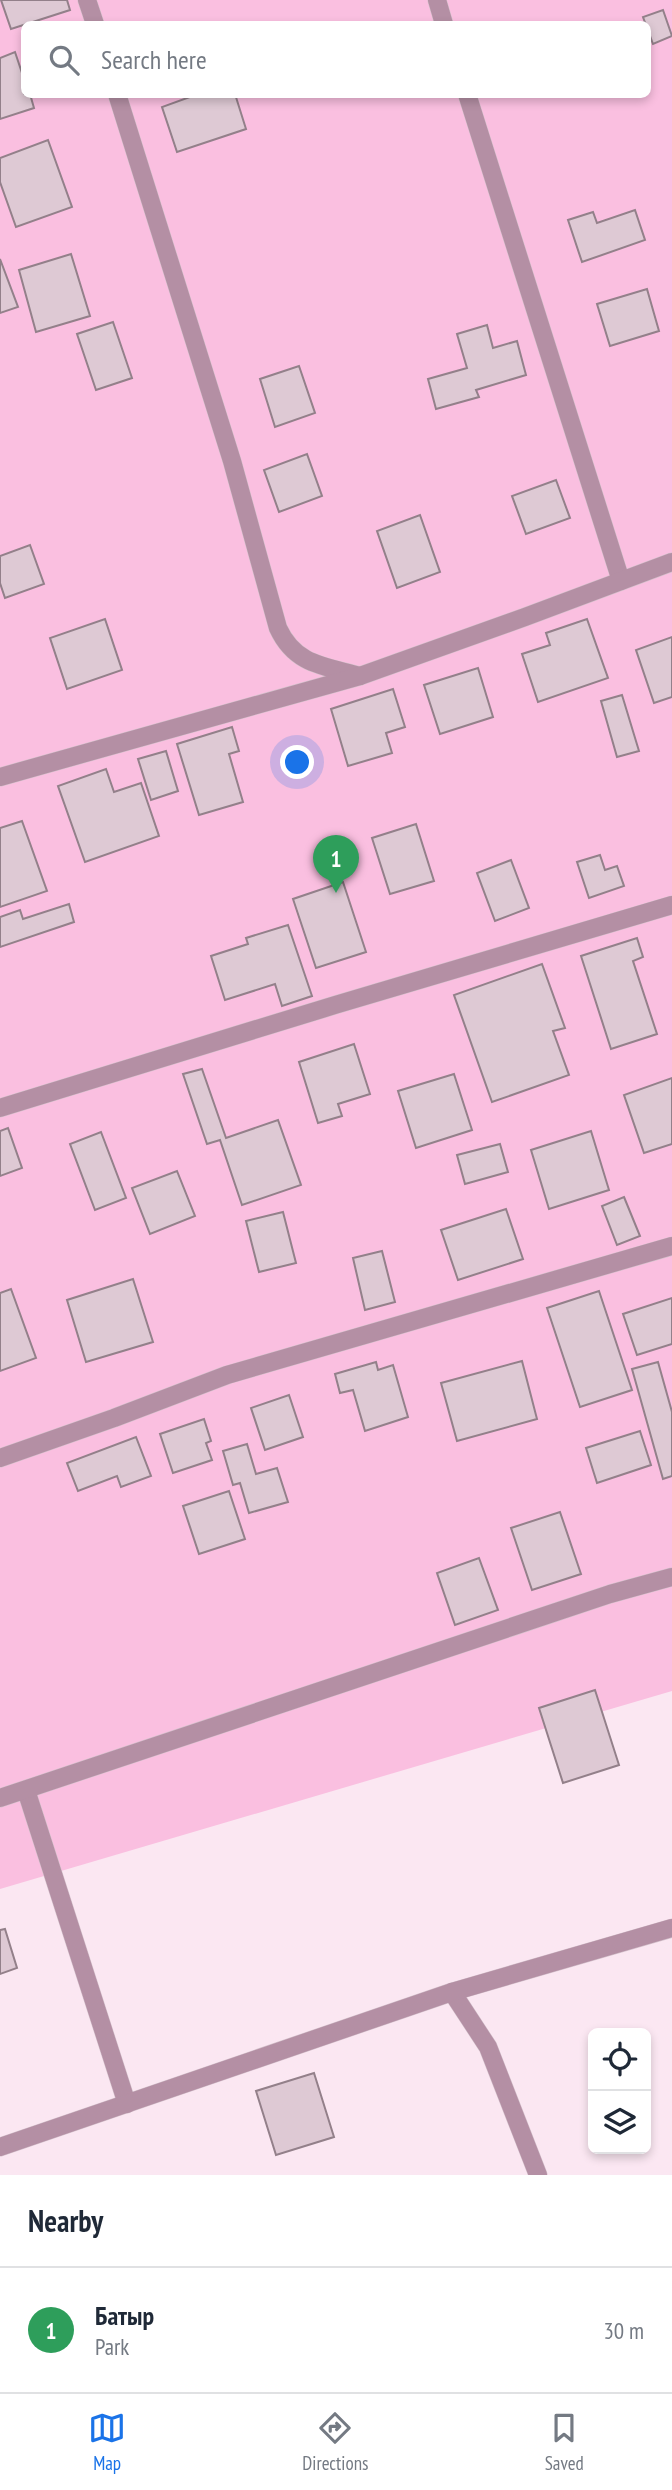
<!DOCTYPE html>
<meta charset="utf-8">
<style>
:root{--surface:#fff;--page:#f2f2f3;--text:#1f2937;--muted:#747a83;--line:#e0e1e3;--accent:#1a73e8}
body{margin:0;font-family:"PT Sans Narrow",sans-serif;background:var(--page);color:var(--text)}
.controls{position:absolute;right:21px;bottom:21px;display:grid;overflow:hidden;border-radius:10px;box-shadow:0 4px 10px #0003}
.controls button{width:63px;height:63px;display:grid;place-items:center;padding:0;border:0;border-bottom:2px solid var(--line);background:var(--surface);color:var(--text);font:35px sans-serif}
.you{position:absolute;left:298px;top:763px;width:24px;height:24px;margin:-18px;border:5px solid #fff;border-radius:50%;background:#1a73e8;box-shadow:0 0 0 10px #1a73e833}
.badge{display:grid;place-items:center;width:46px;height:46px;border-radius:50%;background:var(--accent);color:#fff;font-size:23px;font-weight:700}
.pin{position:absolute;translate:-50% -58px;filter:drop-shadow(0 2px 4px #0008)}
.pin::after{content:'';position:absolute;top:37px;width:24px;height:21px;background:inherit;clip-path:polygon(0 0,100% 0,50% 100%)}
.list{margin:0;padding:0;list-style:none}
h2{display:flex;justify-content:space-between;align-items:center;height:91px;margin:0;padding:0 28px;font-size:30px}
h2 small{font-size:23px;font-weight:400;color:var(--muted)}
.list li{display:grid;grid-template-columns:46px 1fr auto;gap:21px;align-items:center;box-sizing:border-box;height:126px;padding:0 28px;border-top:2px solid var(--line)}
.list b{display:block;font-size:26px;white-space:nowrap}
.list p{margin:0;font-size:23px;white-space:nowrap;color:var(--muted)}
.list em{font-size:23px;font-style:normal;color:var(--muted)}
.icon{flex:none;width:38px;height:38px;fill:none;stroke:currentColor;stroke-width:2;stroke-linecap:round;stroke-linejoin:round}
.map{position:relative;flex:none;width:672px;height:2175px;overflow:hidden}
.search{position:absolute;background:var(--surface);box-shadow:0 4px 10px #0003;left:21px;right:21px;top:21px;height:77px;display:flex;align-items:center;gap:18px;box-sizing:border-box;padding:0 24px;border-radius:10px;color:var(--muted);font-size:26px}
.sheet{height:217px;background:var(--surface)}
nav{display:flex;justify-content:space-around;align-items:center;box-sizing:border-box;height:98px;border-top:2px solid var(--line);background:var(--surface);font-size:19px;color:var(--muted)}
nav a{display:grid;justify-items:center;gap:4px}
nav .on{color:var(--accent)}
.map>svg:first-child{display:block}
</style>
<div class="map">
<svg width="672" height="2175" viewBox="0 0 672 2175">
<rect width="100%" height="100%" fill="#fbe7f2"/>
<path fill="#fabfe0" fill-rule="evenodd" d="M 0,0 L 672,0 L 672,1691 L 0,1889 ZM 24,24 L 648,24 L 648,94 L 24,94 Z"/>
<g fill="#dec9d4" stroke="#93808a" stroke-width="2">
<path d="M 1,0 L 67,0 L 70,10 L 11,29 Z"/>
<path d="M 663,10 L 672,36 L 653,44 L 643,17 Z"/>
<path d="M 15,52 L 24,79 L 24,94 L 30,94 L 34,108 L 0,119 L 0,58 Z"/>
<path d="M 198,94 L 235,94 L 246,129 L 177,152 L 162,107 Z"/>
<path d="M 48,140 L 72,207 L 16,227 L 0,182 L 0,158 Z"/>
<path d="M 635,210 L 645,240 L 582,262 L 568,220 L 593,212 L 597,223 Z"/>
<path d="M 71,254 L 90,316 L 36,332 L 19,270 Z"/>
<path d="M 0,259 L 18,307 L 0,313 Z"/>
<path d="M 647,289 L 659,331 L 610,346 L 597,304 Z"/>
<path d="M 113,322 L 132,378 L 96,390 L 77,334 Z"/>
<path d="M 487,325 L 493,348 L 517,341 L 526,375 L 476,390 L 479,397 L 436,409 L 428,379 L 467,368 L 457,334 Z"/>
<path d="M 299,366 L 315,413 L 275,427 L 260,379 Z"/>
<path d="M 307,454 L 322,496 L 279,512 L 264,470 Z"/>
<path d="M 556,480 L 570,518 L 526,534 L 512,496 Z"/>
<path d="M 420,515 L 440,572 L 397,588 L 377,531 Z"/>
<path d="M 30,545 L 44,584 L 5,598 L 0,583 L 0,556 Z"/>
<path d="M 105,619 L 122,670 L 67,689 L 50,638 Z"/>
<path d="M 587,619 L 608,678 L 538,702 L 522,654 L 550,645 L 546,633 Z"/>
<path d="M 672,637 L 672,697 L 654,703 L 636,650 Z"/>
<path d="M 478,668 L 493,717 L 440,734 L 424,685 Z"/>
<path d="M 393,689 L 405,727 L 386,733 L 392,753 L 348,766 L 331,709 Z"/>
<path d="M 622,695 L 639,751 L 617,757 L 601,701 Z"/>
<path d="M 232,727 L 239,751 L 229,754 L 243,802 L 199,815 L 177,744 Z"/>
<path d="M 166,751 L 178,791 L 151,800 L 138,759 Z"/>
<path d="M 106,769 L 114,792 L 141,783 L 159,836 L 85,862 L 58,786 Z"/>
<path d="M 22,821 L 47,891 L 0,907 L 0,828 Z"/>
<path d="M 416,824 L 434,881 L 390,894 L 372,838 Z"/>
<path d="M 600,855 L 605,870 L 617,866 L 624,886 L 589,898 L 577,862 Z"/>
<path d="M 511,860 L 529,908 L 495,921 L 477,873 Z"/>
<path d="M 343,882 L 366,952 L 316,968 L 293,899 Z"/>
<path d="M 69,904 L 74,922 L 0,947 L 0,917 L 20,910 L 23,919 Z"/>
<path d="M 288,925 L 312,996 L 282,1006 L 275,984 L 225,1000 L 211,956 L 248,944 L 246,938 Z"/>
<path d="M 637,938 L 643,957 L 633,961 L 657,1034 L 611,1049 L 581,956 Z"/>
<path d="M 542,964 L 565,1028 L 553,1031 L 569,1075 L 492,1102 L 454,995 Z"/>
<path d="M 354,1044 L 370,1094 L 338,1104 L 342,1116 L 318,1123 L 299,1062 Z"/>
<path d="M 202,1069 L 226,1138 L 278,1120 L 301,1185 L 242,1205 L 220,1140 L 207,1144 L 183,1074 Z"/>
<path d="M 454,1074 L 472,1130 L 416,1148 L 398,1091 Z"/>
<path d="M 672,1078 L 672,1144 L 644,1153 L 624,1095 Z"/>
<path d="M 8,1128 L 22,1168 L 0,1176 L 0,1131 Z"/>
<path d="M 591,1131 L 609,1190 L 549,1209 L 531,1150 Z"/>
<path d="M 101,1132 L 126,1198 L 95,1210 L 70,1144 Z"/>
<path d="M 500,1144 L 508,1172 L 465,1184 L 457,1155 Z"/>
<path d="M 177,1171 L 195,1216 L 150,1234 L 132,1188 Z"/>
<path d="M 624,1197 L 640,1236 L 617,1245 L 602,1206 Z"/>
<path d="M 506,1209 L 523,1259 L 458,1280 L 441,1230 Z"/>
<path d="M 283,1212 L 296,1263 L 259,1272 L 246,1221 Z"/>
<path d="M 382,1251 L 395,1302 L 365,1310 L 353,1258 Z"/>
<path d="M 133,1279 L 153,1342 L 86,1362 L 67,1300 Z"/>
<path d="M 11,1289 L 36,1358 L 0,1371 L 0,1293 Z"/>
<path d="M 599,1291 L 632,1390 L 580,1407 L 547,1308 Z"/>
<path d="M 672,1298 L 672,1344 L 637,1355 L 623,1314 Z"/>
<path d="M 522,1361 L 537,1419 L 457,1441 L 441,1383 Z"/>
<path d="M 376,1362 L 378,1370 L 393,1365 L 408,1417 L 365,1431 L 353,1390 L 340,1393 L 335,1374 Z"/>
<path d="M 658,1362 L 672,1412 L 672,1476 L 663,1479 L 632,1369 Z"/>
<path d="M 289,1395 L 303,1437 L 265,1450 L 251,1408 Z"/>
<path d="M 204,1419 L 211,1441 L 206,1443 L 212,1460 L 173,1473 L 160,1434 Z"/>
<path d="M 640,1431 L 651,1465 L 597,1483 L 586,1448 Z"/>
<path d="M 136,1437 L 151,1476 L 121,1487 L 117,1476 L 78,1491 L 67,1463 Z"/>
<path d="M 247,1444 L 256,1474 L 277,1468 L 288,1502 L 249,1513 L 240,1483 L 233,1485 L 223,1451 Z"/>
<path d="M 229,1491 L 245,1539 L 199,1554 L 183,1506 Z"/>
<path d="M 560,1512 L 581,1574 L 532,1590 L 511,1528 Z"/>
<path d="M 479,1558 L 498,1610 L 455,1625 L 437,1573 Z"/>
<path d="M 595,1690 L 619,1765 L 563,1783 L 539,1708 Z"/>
<path d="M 5,1929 L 17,1968 L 0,1974 L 0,1930 Z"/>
<path d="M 314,2073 L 334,2137 L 276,2155 L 256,2091 Z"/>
</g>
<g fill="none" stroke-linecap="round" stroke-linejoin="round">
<g stroke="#d4c2cc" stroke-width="19">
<g id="minor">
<path d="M 87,0 L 95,24"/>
<path d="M 437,0 L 444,24"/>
<path d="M 117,94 L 232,461 L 278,628 C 295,665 324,666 360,676"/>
<path d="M 467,94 L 621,581"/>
<path d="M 0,777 L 360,676 L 525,617 L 672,562"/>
<path d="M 0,1108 L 335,1005 L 672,905"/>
<path d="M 0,1458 L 114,1418 L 227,1375 L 672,1246"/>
<path d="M 26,1790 L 127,2104"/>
<path d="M 0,1798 L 610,1594 L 672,1577"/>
<path d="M 452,1992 L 488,2047 L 538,2175"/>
<path d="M 0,2147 L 452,1992 L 672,1928"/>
</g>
</g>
<use href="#minor" stroke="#b48fa4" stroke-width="18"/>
</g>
</svg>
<div class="controls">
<button><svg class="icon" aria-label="locate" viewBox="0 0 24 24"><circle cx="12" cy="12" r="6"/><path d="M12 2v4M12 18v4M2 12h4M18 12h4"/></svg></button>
<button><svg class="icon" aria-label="layers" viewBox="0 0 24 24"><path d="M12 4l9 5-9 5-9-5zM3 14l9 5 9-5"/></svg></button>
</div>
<div class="you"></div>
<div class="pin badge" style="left:336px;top:893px;background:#2e9e5b">1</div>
<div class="search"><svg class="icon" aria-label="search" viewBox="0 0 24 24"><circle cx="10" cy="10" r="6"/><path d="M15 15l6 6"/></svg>Search here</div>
</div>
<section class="sheet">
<h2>Nearby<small></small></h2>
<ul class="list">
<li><span class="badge" style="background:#2e9e5b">1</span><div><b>Батыр</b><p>Park</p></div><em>30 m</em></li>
</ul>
</section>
<nav>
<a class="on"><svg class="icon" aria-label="map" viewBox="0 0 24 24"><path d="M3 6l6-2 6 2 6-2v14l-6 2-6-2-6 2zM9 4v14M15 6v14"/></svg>Map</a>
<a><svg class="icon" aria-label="directions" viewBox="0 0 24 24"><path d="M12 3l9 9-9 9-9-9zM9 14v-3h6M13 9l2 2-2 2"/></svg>Directions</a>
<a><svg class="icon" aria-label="saved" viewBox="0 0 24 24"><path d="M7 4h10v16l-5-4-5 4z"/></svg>Saved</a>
</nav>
